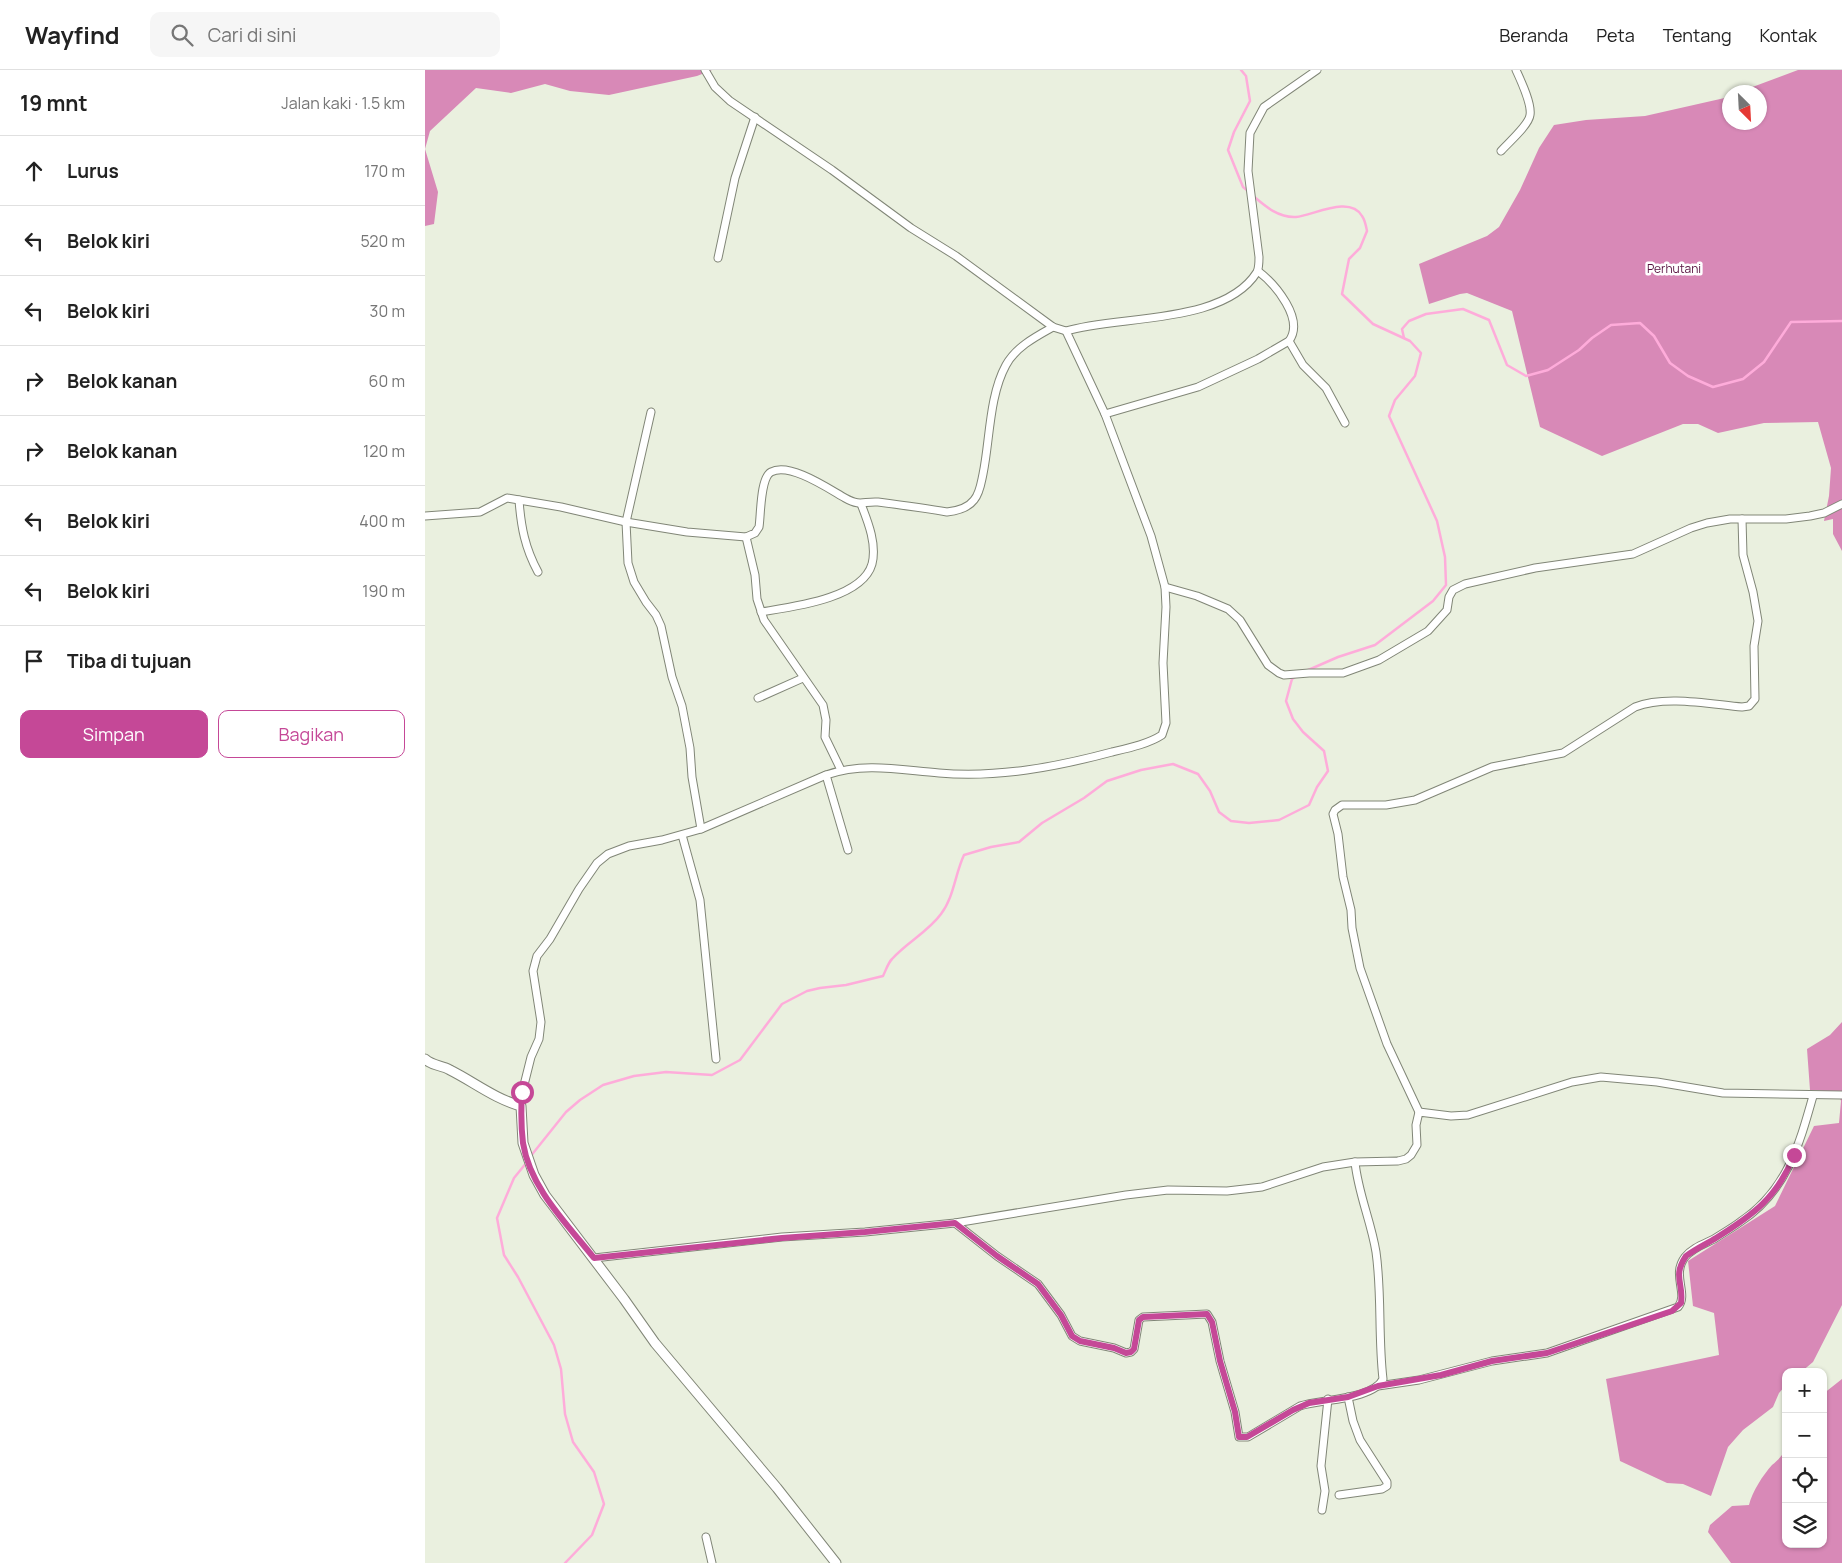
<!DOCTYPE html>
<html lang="id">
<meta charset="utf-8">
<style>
:root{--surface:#fff;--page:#f6f6f6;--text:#222;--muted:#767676;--line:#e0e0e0;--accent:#c54897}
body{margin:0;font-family:Manrope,sans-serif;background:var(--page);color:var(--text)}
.controls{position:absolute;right:15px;bottom:15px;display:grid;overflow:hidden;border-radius:10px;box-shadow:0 1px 4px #0004}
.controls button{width:45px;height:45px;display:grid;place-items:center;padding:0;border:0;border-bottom:1px solid var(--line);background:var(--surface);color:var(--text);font:25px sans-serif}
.compass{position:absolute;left:1297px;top:15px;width:45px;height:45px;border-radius:50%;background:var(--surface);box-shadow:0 1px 4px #0004;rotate:156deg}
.stop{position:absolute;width:15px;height:15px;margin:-11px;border:4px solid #c54897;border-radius:50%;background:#fff}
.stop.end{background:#c54897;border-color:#fff;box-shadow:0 1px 5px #0008}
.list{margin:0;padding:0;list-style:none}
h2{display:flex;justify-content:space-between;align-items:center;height:65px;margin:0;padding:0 20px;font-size:21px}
h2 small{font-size:16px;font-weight:400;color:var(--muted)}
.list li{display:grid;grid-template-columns:32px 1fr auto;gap:15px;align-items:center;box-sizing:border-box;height:70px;padding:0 20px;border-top:1px solid var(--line)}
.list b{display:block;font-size:19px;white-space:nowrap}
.list em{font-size:16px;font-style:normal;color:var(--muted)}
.actions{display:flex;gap:10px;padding:15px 20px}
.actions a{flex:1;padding:11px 0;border:1px solid var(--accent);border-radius:10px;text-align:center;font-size:18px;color:var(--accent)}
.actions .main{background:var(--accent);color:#fff}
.icon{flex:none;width:28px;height:28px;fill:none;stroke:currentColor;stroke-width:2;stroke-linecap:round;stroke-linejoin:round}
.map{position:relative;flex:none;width:1417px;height:1493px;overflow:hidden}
header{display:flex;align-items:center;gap:30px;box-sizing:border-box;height:70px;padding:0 25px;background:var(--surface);border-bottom:1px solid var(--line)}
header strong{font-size:24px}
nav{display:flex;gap:28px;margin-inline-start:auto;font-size:18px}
.search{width:350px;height:45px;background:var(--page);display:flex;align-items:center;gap:12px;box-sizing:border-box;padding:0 18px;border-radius:10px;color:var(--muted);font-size:19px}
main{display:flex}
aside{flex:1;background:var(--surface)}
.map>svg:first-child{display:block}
</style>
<header>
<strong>Wayfind</strong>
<div class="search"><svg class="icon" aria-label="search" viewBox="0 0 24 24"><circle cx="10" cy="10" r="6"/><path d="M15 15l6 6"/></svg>Cari di sini</div>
<nav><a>Beranda</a><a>Peta</a><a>Tentang</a><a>Kontak</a></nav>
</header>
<main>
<aside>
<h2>19 mnt<small>Jalan kaki · 1.5 km</small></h2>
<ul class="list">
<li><svg class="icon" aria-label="ahead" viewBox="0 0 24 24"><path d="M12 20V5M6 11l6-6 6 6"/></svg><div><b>Lurus</b></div><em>170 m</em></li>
<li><svg class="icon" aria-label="left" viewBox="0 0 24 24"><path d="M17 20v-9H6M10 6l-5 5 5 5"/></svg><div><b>Belok kiri</b></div><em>520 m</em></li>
<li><svg class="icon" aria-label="left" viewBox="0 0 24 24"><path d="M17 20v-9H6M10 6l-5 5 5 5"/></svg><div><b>Belok kiri</b></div><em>30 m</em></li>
<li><svg class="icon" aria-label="right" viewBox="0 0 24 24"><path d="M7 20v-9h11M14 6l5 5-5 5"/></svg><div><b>Belok kanan</b></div><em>60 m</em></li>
<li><svg class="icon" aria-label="right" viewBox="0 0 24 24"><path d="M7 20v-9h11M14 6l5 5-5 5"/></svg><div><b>Belok kanan</b></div><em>120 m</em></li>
<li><svg class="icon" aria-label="left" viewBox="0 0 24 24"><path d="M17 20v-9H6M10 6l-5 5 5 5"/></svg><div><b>Belok kiri</b></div><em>400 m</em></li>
<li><svg class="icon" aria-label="left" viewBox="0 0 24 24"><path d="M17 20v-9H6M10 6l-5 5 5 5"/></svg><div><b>Belok kiri</b></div><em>190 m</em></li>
<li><svg class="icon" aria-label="arrive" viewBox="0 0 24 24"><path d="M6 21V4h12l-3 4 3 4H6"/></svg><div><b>Tiba di tujuan</b></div></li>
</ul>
<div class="actions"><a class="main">Simpan</a><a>Bagikan</a></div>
</aside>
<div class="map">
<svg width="1417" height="1493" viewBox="0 0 1417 1493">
<rect width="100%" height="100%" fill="#eaf0df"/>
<g fill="#d889b7">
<path d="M 0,0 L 287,0 L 272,6 L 184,25 L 145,21 L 120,14 L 86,23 L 51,18 L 5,61 L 0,79 L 13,122 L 9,154 L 0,156 Z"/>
<path d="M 1373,0 L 1417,0 L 1417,481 L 1408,464 L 1408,449 L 1399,451 L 1404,426 L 1406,398 L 1393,352 L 1339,353 L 1293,363 L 1273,354 L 1258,354 L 1177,386 L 1115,357 L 1087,241 L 1042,223 L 1035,224 L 1004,234 L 994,194 L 1062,166 L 1074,157 L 1095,120 L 1114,78 L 1129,55 L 1161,50 L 1220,46 L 1304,27 L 1304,52 L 1334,52 L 1334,22 L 1314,22 Z"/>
<path d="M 1417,952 L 1417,1235 L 1388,1292 L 1376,1302 L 1361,1302 L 1361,1315 L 1354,1323 L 1348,1337 L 1318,1360 L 1303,1377 L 1286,1426 L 1258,1414 L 1242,1413 L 1195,1391 L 1181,1309 L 1294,1285 L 1289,1243 L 1268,1236 L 1263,1191 L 1350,1136 L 1389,1056 L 1414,1053 L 1416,1031 L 1413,1022 L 1385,1020 L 1382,979 L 1405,965 Z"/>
<path d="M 1417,1309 L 1417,1493 L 1306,1493 L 1283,1462 L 1285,1455 L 1307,1436 L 1324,1435 C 1327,1422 1338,1405 1347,1395 C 1353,1390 1357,1386 1361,1379 L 1361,1474 L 1398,1474 L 1398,1324 Z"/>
</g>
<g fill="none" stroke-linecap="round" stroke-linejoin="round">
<g stroke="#feacda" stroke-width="2.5">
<path d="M 816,0 L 821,6 L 825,31 L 809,62 L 803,80 L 818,117 L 823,121"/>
<path d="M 827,125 C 840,136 853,148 871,147 C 889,145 925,125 937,146 C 940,150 941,156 942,161 L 935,178 L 924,189 L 917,224 L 948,254 L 985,271 L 996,283 L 990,306 L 970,330 L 964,346 L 1012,451 L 1020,487 L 1021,515 L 1008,531 L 950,575 L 913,587 L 881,601"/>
<path d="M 979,268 L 977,259 L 984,251 L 1001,244 L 1038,239 L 1064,250 L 1082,295 L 1101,306 L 1123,300 L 1154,280 L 1167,268 L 1186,255 L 1215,253 L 1229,266 L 1245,293 L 1263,306 L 1288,317 L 1318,309 L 1339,292 L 1366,252 L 1417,251"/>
<path d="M 105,1087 L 141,1042 L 155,1030 L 178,1015 L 209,1006 L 241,1002 L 287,1005 L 315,990 L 357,934 L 382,921 L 395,918 L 421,915 L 458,906 C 461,900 463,893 467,889 C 482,872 503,862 516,844 C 529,827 530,804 539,785 L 566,777 L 594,772 L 617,753 L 659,728 L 682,711 L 716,700 L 748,694 L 773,704 L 785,721 L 794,742 L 806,751 L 824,753 L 854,750 L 884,735 L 892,717 L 903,701 L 899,681 L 878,662 L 868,649 L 861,631 L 867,609 L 872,606"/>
<path d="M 102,1092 L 89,1108 L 72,1148 L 79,1185 L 93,1207 L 129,1275 L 136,1299 L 140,1344 L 148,1372 L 169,1402 L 179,1434 L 167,1465 L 140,1493"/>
</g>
<g stroke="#818677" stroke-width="9">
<g id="minor">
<path d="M 280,0 L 290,17 L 305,31 L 407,100 L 486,158 L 531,186 L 628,257 L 641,261"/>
<path d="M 1076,81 C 1083,73 1104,55 1105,45 C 1107,34 1096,11 1091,0"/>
<path d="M 293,188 L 310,108 L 330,47"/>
<path d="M 864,271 L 878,295 L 901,318 L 920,353"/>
<path d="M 226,342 L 201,452 L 203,493 L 209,512 L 221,532 L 231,545 L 236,556 L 247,607 L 257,636 L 265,678 L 267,707 L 276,759"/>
<path d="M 680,344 L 773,317 L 833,289 L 864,271 C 880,249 850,214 833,201"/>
<path d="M 94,430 C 96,457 100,478 113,502"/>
<path d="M 0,446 L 55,442 L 82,428 L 136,437 L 201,452 L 262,462 L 321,467 L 330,463 L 334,457 C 336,445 335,408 346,402 C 365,392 404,419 420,428 C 436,437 438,431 453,432 C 476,435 499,438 522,442 C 531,441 543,438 549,430 C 555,423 556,413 558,404 C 565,370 564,326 581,295 C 591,277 610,267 628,257"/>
<path d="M 321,467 L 330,505 L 332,529 L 339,550 L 398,635 L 401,650 L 400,667 L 416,700"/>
<path d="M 740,517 L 772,526 L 803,539 L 815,550 L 843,595 L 854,603 L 859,605 L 884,603 L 918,603 L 954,590 L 1003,561 L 1022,540 L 1024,527 L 1028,520 L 1040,514 L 1110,498 L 1208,484 L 1266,458 L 1282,453 L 1305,449 L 1361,449 L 1385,446 L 1399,443 L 1417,434"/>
<path d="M 336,542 C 366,537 437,529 447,494 C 452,474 443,452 436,434"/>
<path d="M 333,628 L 378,608"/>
<path d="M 401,705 L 423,780"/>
<path d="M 257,765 L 275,830 L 291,989"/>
<path d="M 96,1036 L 97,1023 L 106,987 L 114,969 L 116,952 L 108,901 L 112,886 L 125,869 L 154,819 L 172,793 L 183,784 L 204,776 L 237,770 L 276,759 L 401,705 C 440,692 475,700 514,703 C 573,708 631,697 687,682 C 704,678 723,674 737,665 L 741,653 L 738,593 L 741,537 L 740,517 L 726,466 L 680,344 L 641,261 C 694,245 799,255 832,202 C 834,198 834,192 834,187 L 823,101 L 825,63 L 839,37 L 892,0"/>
<path d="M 994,1042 L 962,974 L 935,898 L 927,858 L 926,840 L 918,807 L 913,764 L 908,744 L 910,740 L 917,735 L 961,735 L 990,730 L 1067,697 L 1138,683 L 1210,637 C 1240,625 1284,634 1317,637 L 1324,636 L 1330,629 L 1329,576 L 1333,551 L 1328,522 L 1318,485 L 1317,449"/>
<path d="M 530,1153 L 572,1186 L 613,1214 L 636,1245 L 647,1266 L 655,1271 L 689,1278 L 701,1283 L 706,1282 L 709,1279 L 714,1250 L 718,1247 L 782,1244 L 787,1252 L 795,1291 L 810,1342 L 814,1367 L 823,1367 L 875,1336 C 895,1329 948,1330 958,1309 C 953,1266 957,1224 951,1182 C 946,1151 933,1123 930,1092"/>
<path d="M 169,1188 L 357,1167 L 440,1162 L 530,1153 L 701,1125 L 743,1120 L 802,1121 L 837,1117 L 898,1097 L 930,1092 L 973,1091 L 981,1089 L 986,1085 L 992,1075 L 991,1055 L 994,1042 L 1026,1046 L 1043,1045 L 1147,1012 L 1176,1007 L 1232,1012 L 1298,1023 L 1417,1025"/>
<path d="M 953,1316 L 994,1310 L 1067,1291 L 1122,1283 L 1253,1237 C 1264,1224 1246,1205 1260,1187 C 1267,1178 1279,1174 1289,1169 C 1298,1163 1307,1158 1315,1152 C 1361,1122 1374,1076 1388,1026"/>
<path d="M 914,1425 L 957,1419 L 962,1416 L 962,1412 L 935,1370 L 928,1351 L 923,1327"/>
<path d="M 897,1440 L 900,1421 L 896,1396 L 903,1329"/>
<path d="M 281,1467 L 287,1493"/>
</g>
</g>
<g stroke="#818677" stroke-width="11">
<path id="tertiary" d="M 0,989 C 7,996 17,995 25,1000 C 49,1012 70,1029 96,1036 L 98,1073 L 109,1105 L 120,1125 L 199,1229 L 230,1273 L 352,1418 L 411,1493"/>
</g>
<use href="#minor" stroke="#fff" stroke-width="7"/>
<use href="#tertiary" stroke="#fff" stroke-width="9"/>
</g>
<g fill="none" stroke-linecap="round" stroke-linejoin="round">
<path stroke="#c54897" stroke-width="6" d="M 97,1022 C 96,1039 96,1057 98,1073 C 105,1118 142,1154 169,1188 L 357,1168 L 440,1162 L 530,1153 L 572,1186 L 613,1214 L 636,1245 L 647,1266 L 655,1271 L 689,1278 L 701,1283 L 706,1282 L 709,1279 L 714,1250 L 718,1247 L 782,1244 L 787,1252 L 795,1291 L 810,1342 L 814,1367 L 822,1367 L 868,1340 L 884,1333 L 923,1327 L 953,1316 L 1016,1305 L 1067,1291 L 1122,1283 L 1247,1241 L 1256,1233 C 1259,1213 1247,1207 1261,1186 C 1270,1179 1281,1174 1291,1168 C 1328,1145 1353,1127 1369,1085"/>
</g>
<g text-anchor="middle" stroke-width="5" stroke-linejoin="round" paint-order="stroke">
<g font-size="12" fill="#581240" stroke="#fff">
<text x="1249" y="203">Perhutani</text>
</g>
</g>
</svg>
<div class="controls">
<button>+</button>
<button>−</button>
<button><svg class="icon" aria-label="locate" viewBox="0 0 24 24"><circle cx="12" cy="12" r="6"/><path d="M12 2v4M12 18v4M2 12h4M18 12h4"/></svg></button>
<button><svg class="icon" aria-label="layers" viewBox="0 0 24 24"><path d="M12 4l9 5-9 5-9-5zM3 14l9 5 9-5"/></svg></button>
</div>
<svg class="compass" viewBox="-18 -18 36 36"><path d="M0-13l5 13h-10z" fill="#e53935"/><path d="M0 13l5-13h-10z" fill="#767676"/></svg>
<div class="stop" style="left:97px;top:1022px"></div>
<div class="stop end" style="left:1369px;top:1085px"></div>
</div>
</main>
